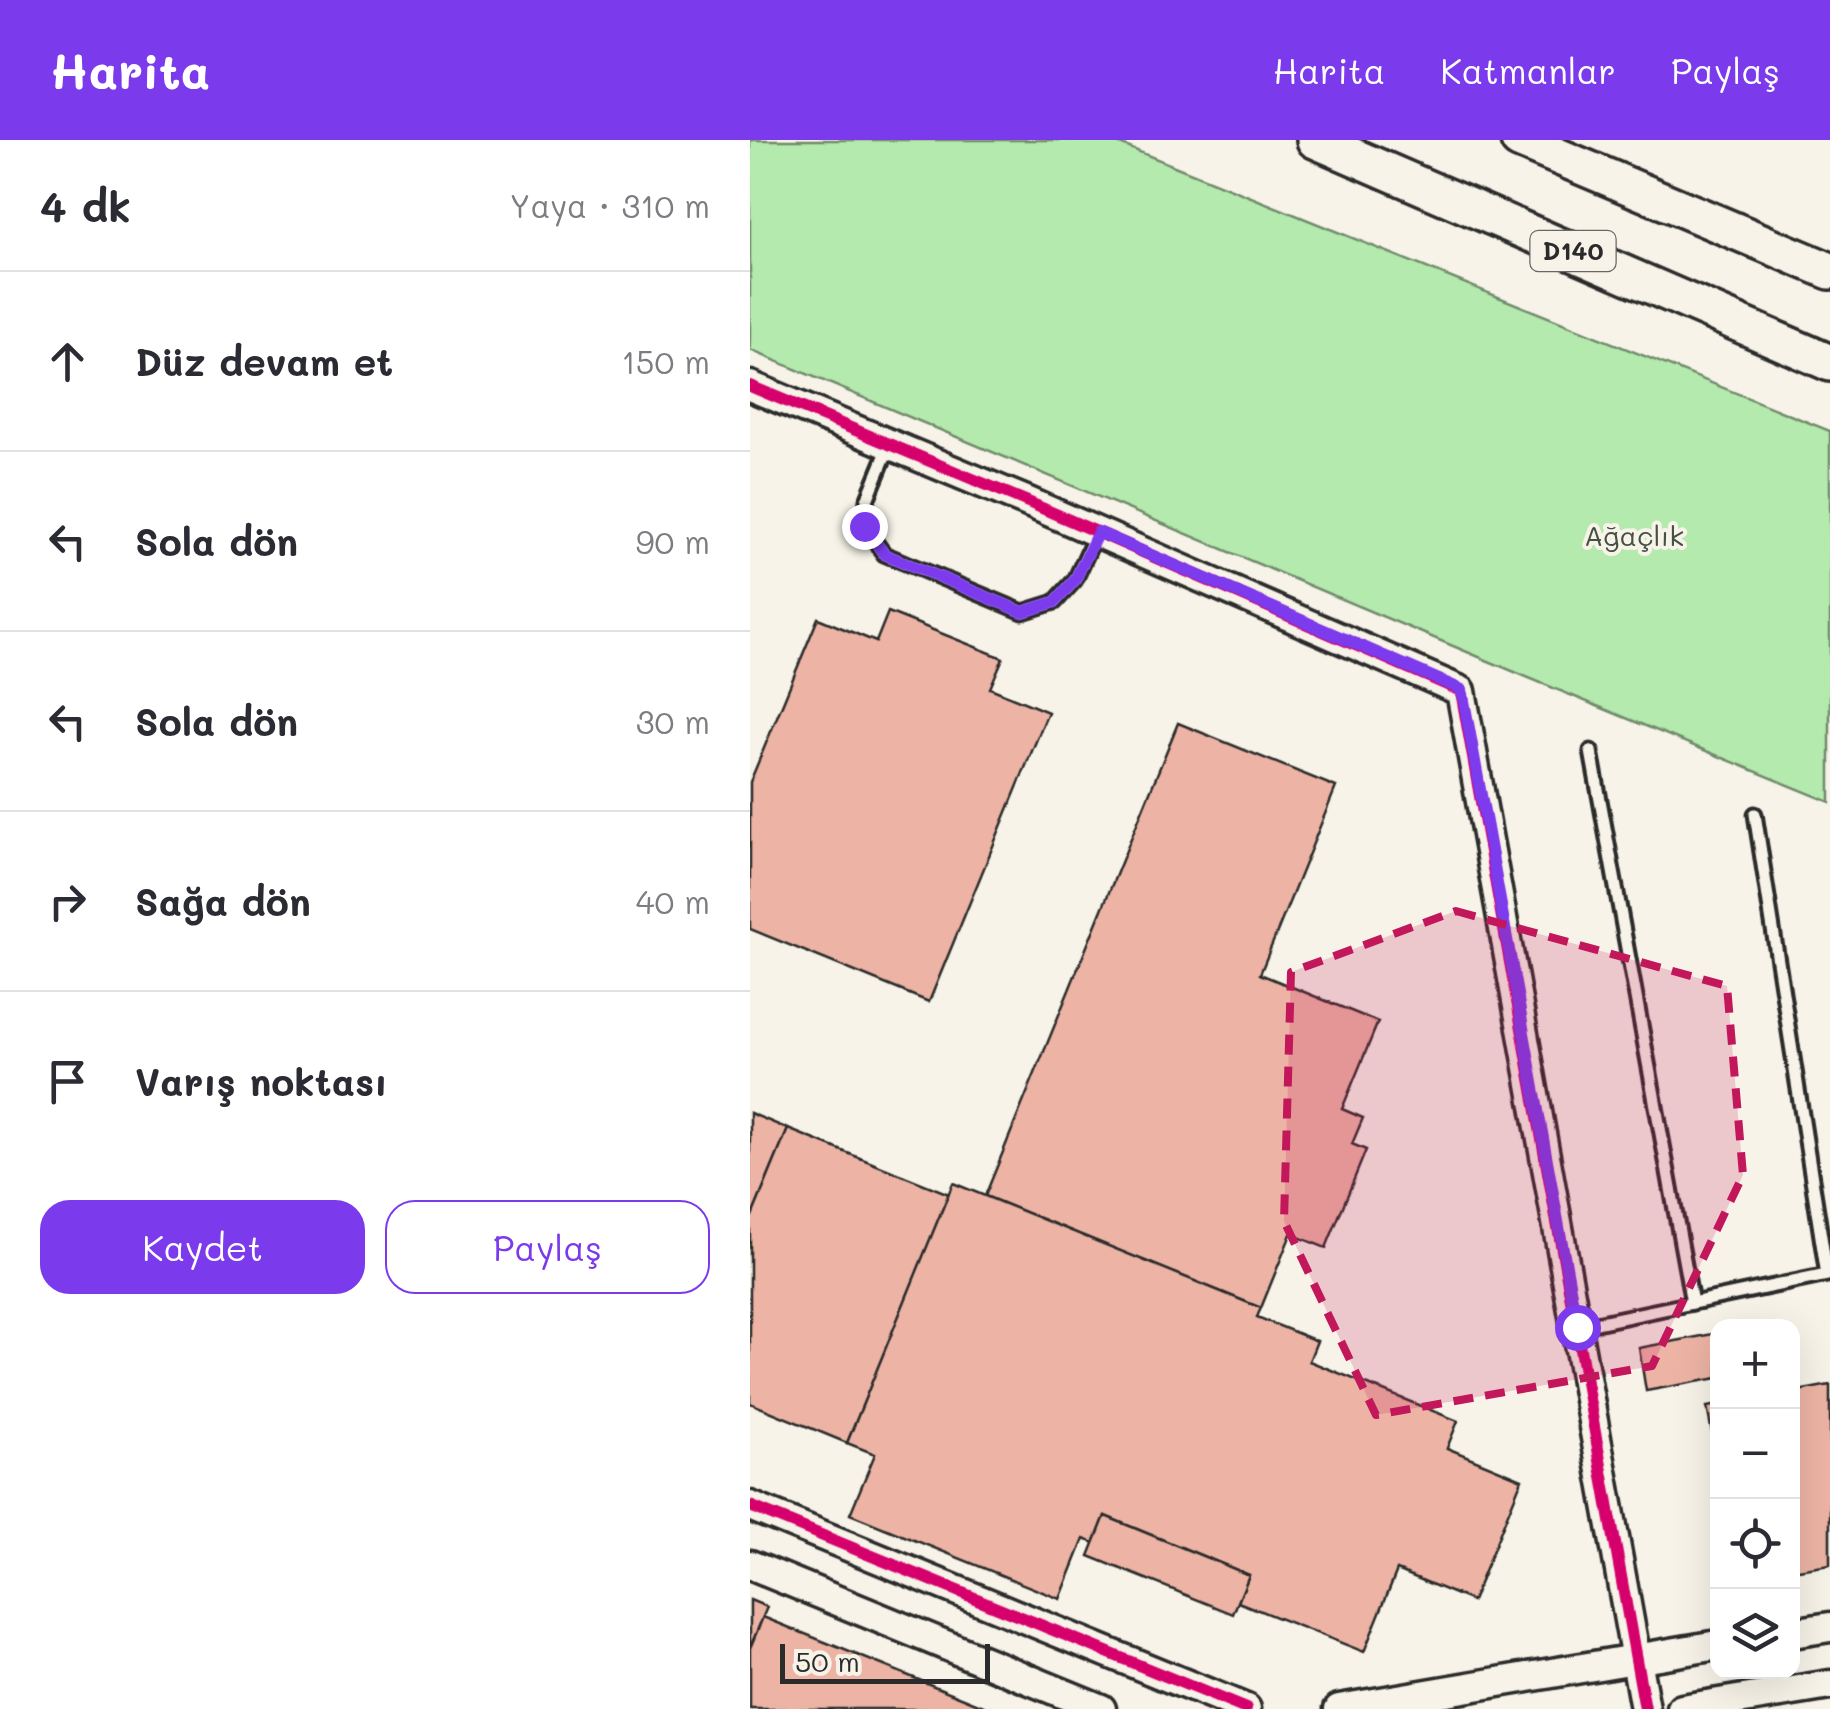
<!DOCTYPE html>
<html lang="tr">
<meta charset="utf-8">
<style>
:root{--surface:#fff;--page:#f7f7f7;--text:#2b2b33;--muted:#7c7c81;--line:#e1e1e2;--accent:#7c3aed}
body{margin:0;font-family:Mali,sans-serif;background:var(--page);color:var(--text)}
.controls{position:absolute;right:30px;bottom:30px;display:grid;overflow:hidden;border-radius:20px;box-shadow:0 10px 40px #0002}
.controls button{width:90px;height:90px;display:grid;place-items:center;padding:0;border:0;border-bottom:2px solid var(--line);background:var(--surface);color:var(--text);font:50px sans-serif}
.scale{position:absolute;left:30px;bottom:25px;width:210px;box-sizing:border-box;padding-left:10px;border:5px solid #2b2b2b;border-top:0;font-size:28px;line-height:35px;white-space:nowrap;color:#2b2b2b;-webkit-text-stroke:8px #f7f3e8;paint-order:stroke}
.stop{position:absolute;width:30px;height:30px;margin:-22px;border:8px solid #7c3aed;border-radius:50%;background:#fff}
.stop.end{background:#7c3aed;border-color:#fff;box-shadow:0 2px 10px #0008}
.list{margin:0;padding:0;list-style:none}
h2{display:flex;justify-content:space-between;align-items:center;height:130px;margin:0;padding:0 40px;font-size:42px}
h2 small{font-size:32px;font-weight:400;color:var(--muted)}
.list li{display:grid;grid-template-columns:65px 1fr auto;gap:30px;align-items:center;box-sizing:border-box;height:180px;padding:0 40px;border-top:2px solid var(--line)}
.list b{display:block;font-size:38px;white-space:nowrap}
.list em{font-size:32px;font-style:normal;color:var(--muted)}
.actions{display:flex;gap:20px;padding:30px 40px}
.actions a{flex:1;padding:22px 0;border:2px solid var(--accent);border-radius:30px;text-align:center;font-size:35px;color:var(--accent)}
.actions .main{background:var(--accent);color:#fff}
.icon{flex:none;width:55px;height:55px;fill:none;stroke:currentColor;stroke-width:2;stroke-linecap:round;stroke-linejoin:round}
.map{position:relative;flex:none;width:1080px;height:1569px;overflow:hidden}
header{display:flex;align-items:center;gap:60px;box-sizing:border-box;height:140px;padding:0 50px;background:var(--accent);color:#fff}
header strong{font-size:48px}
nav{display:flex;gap:55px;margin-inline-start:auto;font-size:35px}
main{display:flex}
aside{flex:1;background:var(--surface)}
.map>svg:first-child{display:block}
</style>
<header>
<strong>Harita</strong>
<nav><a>Harita</a><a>Katmanlar</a><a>Paylaş</a></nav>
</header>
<main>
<aside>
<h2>4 dk<small>Yaya · 310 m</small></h2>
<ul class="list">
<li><svg class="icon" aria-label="ahead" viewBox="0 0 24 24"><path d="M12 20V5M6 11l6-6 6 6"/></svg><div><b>Düz devam et</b></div><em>150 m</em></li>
<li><svg class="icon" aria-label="left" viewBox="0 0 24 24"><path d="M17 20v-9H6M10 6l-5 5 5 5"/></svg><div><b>Sola dön</b></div><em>90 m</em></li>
<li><svg class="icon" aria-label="left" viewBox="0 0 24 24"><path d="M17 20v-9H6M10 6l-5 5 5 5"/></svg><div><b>Sola dön</b></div><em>30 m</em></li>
<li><svg class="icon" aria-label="right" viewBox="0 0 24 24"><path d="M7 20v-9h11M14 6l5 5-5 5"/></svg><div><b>Sağa dön</b></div><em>40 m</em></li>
<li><svg class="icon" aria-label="arrive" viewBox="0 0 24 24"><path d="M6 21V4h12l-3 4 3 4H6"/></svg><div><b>Varış noktası</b></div></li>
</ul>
<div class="actions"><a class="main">Kaydet</a><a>Paylaş</a></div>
</aside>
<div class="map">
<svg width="1080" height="1569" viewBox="0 0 1080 1569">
<rect width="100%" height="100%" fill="#f7f3e8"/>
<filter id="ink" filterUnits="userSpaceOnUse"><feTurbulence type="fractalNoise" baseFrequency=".01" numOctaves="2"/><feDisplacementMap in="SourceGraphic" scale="20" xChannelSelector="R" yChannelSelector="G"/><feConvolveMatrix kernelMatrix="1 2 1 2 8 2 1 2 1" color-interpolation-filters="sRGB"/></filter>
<g filter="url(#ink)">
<path fill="#b4eaad" stroke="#708a6c" stroke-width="2.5" d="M 0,0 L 360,0 L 1080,291 L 1080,662 L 779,538 L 0,210 Z"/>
<g fill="#edb4a5" stroke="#2b2b2b" stroke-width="2.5">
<path d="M 138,472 L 253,518 L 240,548 L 298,572 L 179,862 L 0,789 L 0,642 L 68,478 L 126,502 Z"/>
<path d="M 428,583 L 586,647 L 510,834 L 628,882 L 592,969 L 613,978 L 602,1004 L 616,1010 L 576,1108 L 541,1094 L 511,1168 L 235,1056 Z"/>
<path d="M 0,973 L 38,989 L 0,1081 Z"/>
<path d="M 38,989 L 199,1054 L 97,1303 L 0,1263 L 0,1081 Z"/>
<path d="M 203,1043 L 511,1168 L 507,1177 L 567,1201 L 559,1221 L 708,1281 L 697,1308 L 772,1339 L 722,1461 L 647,1430 L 614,1512 L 488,1462 L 499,1435 L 355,1376 L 345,1403 L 334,1399 L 310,1459 L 100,1374 L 125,1314 L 97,1303 Z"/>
<path d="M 968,1193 L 968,1238 L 896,1251 L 889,1208 Z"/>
<path d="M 1080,1245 L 1080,1425 L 1042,1431 L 1042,1252 Z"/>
<path d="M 968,1265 L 968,1314 L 966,1314 L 957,1267 Z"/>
<path d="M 355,1376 L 499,1435 L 483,1474 L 339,1416 Z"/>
<path d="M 0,1460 L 17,1467 L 0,1508 Z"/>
<path d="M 13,1477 L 241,1569 L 0,1569 L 0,1508 Z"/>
</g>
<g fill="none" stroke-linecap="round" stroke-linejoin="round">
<g stroke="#2b2b2b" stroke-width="19">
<g id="service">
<path d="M 140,304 L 117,360 L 114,386 L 134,414 L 273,472 L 305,462 L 325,440 L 346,394"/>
<path d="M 841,611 L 942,1163"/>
<path d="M 827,1187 L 1077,1135 L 1005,674"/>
</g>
</g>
<g stroke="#2b2b2b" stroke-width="35">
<g id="tertiary">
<path d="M 0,246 L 278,362 L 711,551 L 895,1569"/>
<path d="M 0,1366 L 496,1569"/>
<path d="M 0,1425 L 351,1569"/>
<path d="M 1042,1493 L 1080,1487"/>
<path d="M 589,1569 L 968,1505"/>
<path d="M 932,1569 L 1080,1545"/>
</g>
</g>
<g stroke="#2b2b2b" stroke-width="42">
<g id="trunk">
<path d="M 565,0 L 1080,223"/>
<path d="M 769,0 L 1080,131"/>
</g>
</g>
<use href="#service" stroke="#f7f3e8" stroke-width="11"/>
<use href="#tertiary" stroke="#f7f3e8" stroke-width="28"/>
<use href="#trunk" stroke="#f7f3e8" stroke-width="35"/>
<g stroke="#f7f3e8" stroke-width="19">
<g id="cycleway">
<path d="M 0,246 L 278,362 L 711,551 L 895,1569"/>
<path d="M 0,1366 L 496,1569"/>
</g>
</g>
<use href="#cycleway" stroke="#d6006c" stroke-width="12"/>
</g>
</g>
<g fill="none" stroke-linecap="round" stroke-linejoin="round" filter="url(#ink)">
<path stroke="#7c3aed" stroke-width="12" d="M 114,386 L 134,414 L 273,472 L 305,462 L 325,440 L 348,392 L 712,550 L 827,1187"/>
</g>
<path fill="#c2185b" fill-opacity="0.2" stroke="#c2185b" stroke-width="8" stroke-dasharray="20 12" stroke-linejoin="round" d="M 706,771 L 977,846 L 993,1035 L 902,1226 L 626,1275 L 534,1081 L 541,832 Z"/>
<g text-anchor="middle" stroke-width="8" stroke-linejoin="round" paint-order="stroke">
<rect fill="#f7f3e8" stroke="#686764" stroke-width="2.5" x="780.5" y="91" width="85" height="40" rx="8"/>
<g font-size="25" font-weight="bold" fill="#2b2b2b">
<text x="823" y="120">D140</text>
</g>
<g font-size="28" fill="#465145" stroke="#f7f3e8">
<text x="884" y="406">Ağaçlık</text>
</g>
</g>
</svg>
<div class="controls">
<button>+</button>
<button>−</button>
<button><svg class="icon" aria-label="locate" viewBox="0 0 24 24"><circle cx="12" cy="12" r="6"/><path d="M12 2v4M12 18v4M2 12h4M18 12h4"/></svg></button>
<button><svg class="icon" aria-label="layers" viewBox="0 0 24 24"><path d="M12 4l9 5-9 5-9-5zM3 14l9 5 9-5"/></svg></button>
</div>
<div class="scale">50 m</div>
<div class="stop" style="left:827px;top:1187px"></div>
<div class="stop end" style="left:114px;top:386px"></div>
</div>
</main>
